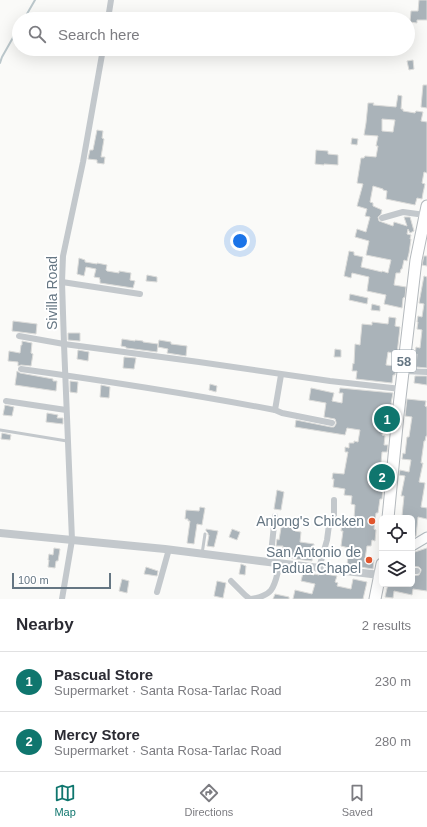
<!DOCTYPE html>
<meta charset="utf-8">
<style>
:root{--surface:#fff;--page:#f7f7f7;--text:#2b2b33;--muted:#7c7c81;--line:#e1e1e2;--accent:#0f766e}
body{margin:0;font-family:Arial,sans-serif;background:var(--page);color:var(--text)}
.controls{position:absolute;right:12px;bottom:12px;display:grid;overflow:hidden;border-radius:6px;box-shadow:0 4px 16px #0002}
.controls button{width:36px;height:36px;display:grid;place-items:center;padding:0;border:0;border-bottom:1px solid var(--line);background:var(--surface);color:var(--text);font:20px sans-serif}
.scale{position:absolute;left:12px;bottom:10px;width:99px;box-sizing:border-box;padding-left:4px;border:2px solid #657683;border-top:0;font-size:11px;line-height:14px;white-space:nowrap;color:#657683;-webkit-text-stroke:3px #fff;paint-order:stroke}
.you{position:absolute;left:240px;top:241px;width:14px;height:14px;margin:-10px;border:3px solid #fff;border-radius:50%;background:#1a73e8;box-shadow:0 0 0 6px #1a73e833}
.badge{display:grid;place-items:center;width:26px;height:26px;border-radius:50%;background:var(--accent);color:#fff;font-size:13px;font-weight:700}
.pin{position:absolute;translate:-50% -50%;border:2px solid #fff;box-shadow:0 1px 4px #0006}
.list{margin:0;padding:0;list-style:none}
h2{display:flex;justify-content:space-between;align-items:center;height:52px;margin:0;padding:0 16px;font-size:17px}
h2 small{font-size:13px;font-weight:400;color:var(--muted)}
.list li{display:grid;grid-template-columns:26px 1fr auto;gap:12px;align-items:center;box-sizing:border-box;height:60px;padding:0 16px;border-top:1px solid var(--line)}
.list b{display:block;font-size:15px;white-space:nowrap}
.list p{margin:0;font-size:13px;white-space:nowrap;color:var(--muted)}
.list em{font-size:13px;font-style:normal;color:var(--muted)}
.icon{flex:none;width:22px;height:22px;fill:none;stroke:currentColor;stroke-width:2;stroke-linecap:round;stroke-linejoin:round}
.map{position:relative;flex:none;width:427px;height:599px;overflow:hidden}
.search{position:absolute;background:var(--surface);box-shadow:0 4px 16px #0002;left:12px;right:12px;top:12px;height:44px;display:flex;align-items:center;gap:10px;box-sizing:border-box;padding:0 14px;border-radius:22px;color:var(--muted);font-size:15px}
.sheet{height:172px;background:var(--surface)}
nav{display:flex;justify-content:space-around;align-items:center;box-sizing:border-box;height:56px;border-top:1px solid var(--line);background:var(--surface);font-size:11px;color:var(--muted)}
nav a{display:grid;justify-items:center;gap:2px}
nav .on{color:var(--accent)}
.map>svg:first-child{display:block}
</style>
<div class="map">
<svg width="427" height="599" viewBox="0 0 427 599">
<rect width="100%" height="100%" fill="#fafaf8"/>
<g fill="none" stroke-linecap="round" stroke-linejoin="round">
<g stroke="#bbc7cb" stroke-width="2">
<path d="M 24,19 L 35,0"/>
<path d="M 0,63 L 2,57 L 19,27"/>
</g>
</g>
<g fill="#aab3b9" stroke="#dcdcda" fill-rule="evenodd">
<path d="M 419,0 L 427,0 L 427,20 L 417,20 L 417,23 L 410,22 L 411,11 L 418,11 Z"/>
<path d="M 413,60 L 414,69 L 409,70 L 407,61 Z"/>
<path d="M 423,85 L 427,85 L 427,108 L 421,107 Z"/>
<path d="M 398,95 L 402,96 L 401,109 L 403,109 L 403,111 L 415,113 L 416,111 L 423,112 L 421,121 L 427,122 L 427,173 L 424,172 L 422,183 L 425,184 L 423,193 L 422,199 L 417,198 L 415,205 L 386,199 L 387,191 L 383,190 L 383,189 L 373,186 L 370,202 L 373,203 L 373,206 L 382,210 L 381,214 L 378,217 L 379,221 L 393,226 L 394,222 L 407,226 L 404,217 L 410,217 L 414,231 L 410,233 L 408,229 L 407,234 L 411,235 L 410,239 L 411,239 L 409,253 L 407,261 L 404,260 L 402,269 L 401,269 L 400,273 L 396,273 L 394,285 L 406,287 L 405,297 L 403,298 L 402,308 L 384,304 L 386,295 L 367,291 L 369,277 L 352,273 L 351,278 L 344,276 L 349,251 L 354,252 L 354,255 L 363,257 L 361,267 L 382,272 L 382,271 L 388,273 L 391,260 L 366,255 L 369,241 L 355,237 L 357,229 L 366,232 L 370,217 L 365,216 L 367,209 L 357,206 L 363,184 L 357,183 L 361,158 L 364,158 L 365,156 L 376,157 L 378,146 L 376,146 L 378,136 L 364,135 L 366,123 L 368,103 L 374,103 L 373,105 L 396,107 ZM 382,119 L 395,120 L 393,132 L 382,131 Z"/>
<path d="M 97,130 L 103,131 L 102,138 L 104,139 L 101,157 L 105,157 L 104,164 L 97,163 L 97,160 L 88,159 L 90,150 L 93,150 Z"/>
<path d="M 352,138 L 358,139 L 357,145 L 351,144 Z"/>
<path d="M 316,150 L 328,151 L 328,154 L 338,155 L 338,165 L 324,164 L 324,165 L 315,164 Z"/>
<path d="M 424,256 L 427,256 L 427,266 L 422,265 Z"/>
<path d="M 79,258 L 85,260 L 85,262 L 97,264 L 97,263 L 107,265 L 106,270 L 107,271 L 119,273 L 119,271 L 131,273 L 130,280 L 135,281 L 133,288 L 100,283 L 100,279 L 99,279 L 100,278 L 94,277 L 96,269 L 86,267 L 84,276 L 77,274 Z"/>
<path d="M 147,275 L 157,277 L 157,282 L 146,281 Z"/>
<path d="M 424,276 L 427,277 L 427,368 L 416,367 L 417,354 L 415,354 L 416,347 L 420,348 L 422,330 L 417,329 L 418,322 L 417,322 L 418,316 L 422,317 L 424,304 L 419,303 Z"/>
<path d="M 350,294 L 368,298 L 367,304 L 349,300 Z"/>
<path d="M 372,304 L 380,306 L 380,311 L 371,310 Z"/>
<path d="M 389,317 L 396,318 L 395,326 L 400,327 L 397,354 L 388,352 L 386,365 L 396,366 L 395,375 L 393,375 L 392,383 L 356,379 L 357,371 L 352,371 L 353,363 L 354,364 L 355,344 L 360,345 L 362,324 L 372,325 L 372,322 L 388,324 Z"/>
<path d="M 13,321 L 37,324 L 36,334 L 12,331 Z"/>
<path d="M 68,333 L 80,333 L 80,341 L 68,340 Z"/>
<path d="M 122,339 L 135,341 L 135,340 L 143,341 L 143,342 L 158,344 L 157,352 L 126,348 L 126,347 L 121,346 Z"/>
<path d="M 159,340 L 171,342 L 171,344 L 187,346 L 186,356 L 167,353 L 168,349 L 158,347 Z"/>
<path d="M 22,341 L 32,343 L 31,353 L 33,354 L 31,366 L 21,365 L 18,366 L 18,362 L 8,361 L 9,351 L 20,353 L 21,345 L 22,345 Z"/>
<path d="M 335,349 L 341,350 L 341,357 L 334,357 Z"/>
<path d="M 78,350 L 89,352 L 88,361 L 77,359 Z"/>
<path d="M 124,357 L 136,358 L 134,369 L 123,368 Z"/>
<path d="M 17,371 L 20,373 L 53,379 L 53,381 L 57,381 L 56,391 L 15,385 Z"/>
<path d="M 415,376 L 427,376 L 427,385 L 414,383 Z"/>
<path d="M 70,381 L 78,382 L 77,393 L 70,392 Z"/>
<path d="M 210,384 L 217,386 L 216,392 L 209,390 Z"/>
<path d="M 101,385 L 110,387 L 109,398 L 100,397 Z"/>
<path d="M 311,388 L 334,393 L 332,401 L 342,403 L 343,393 L 339,393 L 340,388 L 393,393 L 391,403 L 392,403 L 389,422 L 384,422 L 382,435 L 385,436 L 384,445 L 388,445 L 387,452 L 382,452 L 381,463 L 386,464 L 384,489 L 383,489 L 382,499 L 380,499 L 378,513 L 376,513 L 374,529 L 376,530 L 375,541 L 372,540 L 371,546 L 367,546 L 365,559 L 374,560 L 373,569 L 347,565 L 349,548 L 341,546 L 343,531 L 341,531 L 342,525 L 348,526 L 349,517 L 354,518 L 355,505 L 351,504 L 352,496 L 344,495 L 345,489 L 333,487 L 334,479 L 332,479 L 333,473 L 344,474 L 348,452 L 345,452 L 345,447 L 349,448 L 349,443 L 354,443 L 354,441 L 358,442 L 360,430 L 347,428 L 345,435 L 295,427 L 296,420 L 331,427 L 334,427 L 336,424 L 336,422 L 335,419 L 324,417 L 326,403 L 309,400 Z"/>
<path d="M 407,399 L 426,401 L 425,406 L 427,407 L 427,436 L 426,436 L 425,441 L 424,441 L 421,463 L 423,463 L 419,482 L 425,483 L 421,507 L 427,508 L 427,519 L 418,517 L 416,536 L 412,539 L 412,517 L 402,516 L 404,496 L 401,496 L 405,476 L 399,475 L 400,470 L 409,472 L 411,460 L 402,459 L 403,453 L 405,454 L 407,437 L 409,437 L 412,417 L 405,416 Z"/>
<path d="M 5,405 L 14,407 L 12,416 L 3,415 Z"/>
<path d="M 47,413 L 58,415 L 57,418 L 63,418 L 63,424 L 46,422 Z"/>
<path d="M 2,433 L 11,435 L 10,440 L 1,439 Z"/>
<path d="M 277,490 L 284,492 L 281,510 L 274,509 Z"/>
<path d="M 200,507 L 205,508 L 202,525 L 197,524 L 194,544 L 187,543 L 190,521 L 188,521 L 188,519 L 185,519 L 186,510 L 199,511 Z"/>
<path d="M 290,520 L 296,521 L 295,531 L 301,532 L 300,542 L 314,544 L 312,561 L 287,558 L 287,555 L 282,555 L 283,546 L 276,546 L 277,539 L 279,540 L 282,522 L 290,523 Z"/>
<path d="M 206,529 L 218,531 L 214,547 L 207,546 L 209,535 L 208,535 L 208,533 L 206,531 Z"/>
<path d="M 232,529 L 240,532 L 237,540 L 229,537 Z"/>
<path d="M 54,548 L 60,549 L 58,561 L 56,561 L 55,568 L 48,567 L 49,560 L 48,560 L 49,554 L 53,555 Z"/>
<path d="M 427,548 L 427,591 L 413,589 L 412,595 L 394,591 L 393,598 L 385,597 L 388,584 L 396,584 L 405,586 L 405,584 L 412,584 L 412,576 L 419,575 L 421,571 L 421,569 L 419,567 L 412,566 L 412,553 Z"/>
<path d="M 241,564 L 246,566 L 245,575 L 239,574 Z"/>
<path d="M 146,567 L 158,571 L 157,576 L 144,574 Z"/>
<path d="M 303,573 L 314,575 L 314,574 L 319,575 L 319,573 L 337,576 L 335,582 L 338,583 L 337,586 L 351,589 L 353,579 L 367,582 L 363,599 L 293,599 L 295,590 L 312,594 L 315,584 L 301,581 Z"/>
<path d="M 122,579 L 129,581 L 127,593 L 119,591 Z"/>
<path d="M 217,581 L 226,583 L 223,598 L 214,596 Z"/>
<path d="M 275,594 L 289,597 L 289,599 L 273,599 Z"/>
</g>
<g fill="none" stroke-linecap="round" stroke-linejoin="round">
<g stroke="#b3babf" stroke-width="11">
<path id="secondary" d="M 412,546 L 427,537"/>
</g>
<g stroke="#b4b9bd" stroke-width="13">
<g id="trunk">
<path d="M 388,518 L 398,415 L 416,260 L 427,206"/>
<path d="M 375,599 L 382,564"/>
</g>
</g>
<g stroke="#c3c8cc" stroke-width="3">
<path d="M 0,430 L 67,441"/>
<path d="M 202,554 L 205,534"/>
</g>
<g stroke="#c3c8cc" stroke-width="6">
<path d="M 108,19 L 111,0"/>
<path d="M 382,218 L 403,212 L 425,215"/>
<path d="M 62,282 L 140,294"/>
<path d="M 19,336 L 64,344 L 199,362 L 330,381 L 401,389"/>
<path d="M 21,369 C 106,381 191,394 275,410"/>
<path d="M 403,371 L 427,372"/>
<path d="M 281,375 L 275,410 L 282,413 L 332,423"/>
<path d="M 6,401 L 66,410"/>
<path d="M 270,563 L 275,516"/>
<path d="M 319,568 L 327,540 L 329,525 L 334,515 L 334,500"/>
<path d="M 412,571 L 417,571"/>
<path d="M 231,581 L 245,595 L 250,599"/>
<path d="M 157,592 L 169,549"/>
<path d="M 62,599 L 72,540 L 64,344 L 62,282 L 63,256 L 83,162 L 103,49"/>
<path d="M 251,599 C 276,595 274,585 280,564"/>
</g>
<path stroke="#c3c8cc" stroke-width="8" d="M 0,533 L 165,549 L 260,561 L 380,575"/>
<use href="#secondary" stroke="#fff" stroke-width="9"/>
<use href="#trunk" stroke="#fff" stroke-width="11"/>
</g>
<g fill="#e4572e" stroke="#fff" stroke-width="1.5">
<circle cx="372" cy="521" r="4"/>
<circle cx="369" cy="560" r="4"/>
</g>
<g text-anchor="middle" stroke-width="4" stroke-linejoin="round" paint-order="stroke">
<rect fill="#fff" stroke="#939fa8" stroke-width="1" x="392" y="350" width="24" height="22" rx="3"/>
<g font-size="13" font-weight="bold" fill="#657683">
<text x="404" y="366">58</text>
</g>
<g font-size="14" fill="#657683" stroke="#fff">
<text transform="translate(52 293) rotate(-90)" y="5">Sivilla Road</text>
</g>
<g font-size="14" fill="#657683" stroke="#fff" text-anchor="end">
<text x="364" y="526">Anjong's Chicken</text>
<text x="361" y="557">San Antonio de<tspan x="361" dy="16">Padua Chapel</tspan></text>
</g>
</g>
</svg>
<div class="controls">
<button><svg class="icon" aria-label="locate" viewBox="0 0 24 24"><circle cx="12" cy="12" r="6"/><path d="M12 2v4M12 18v4M2 12h4M18 12h4"/></svg></button>
<button><svg class="icon" aria-label="layers" viewBox="0 0 24 24"><path d="M12 4l9 5-9 5-9-5zM3 14l9 5 9-5"/></svg></button>
</div>
<div class="scale">100 m</div>
<div class="you"></div>
<div class="pin badge" style="left:387px;top:419px">1</div>
<div class="pin badge" style="left:382px;top:477px">2</div>
<div class="search"><svg class="icon" aria-label="search" viewBox="0 0 24 24"><circle cx="10" cy="10" r="6"/><path d="M15 15l6 6"/></svg>Search here</div>
</div>
<section class="sheet">
<h2>Nearby<small>2 results</small></h2>
<ul class="list">
<li><span class="badge">1</span><div><b>Pascual Store</b><p>Supermarket · Santa Rosa-Tarlac Road</p></div><em>230 m</em></li>
<li><span class="badge">2</span><div><b>Mercy Store</b><p>Supermarket · Santa Rosa-Tarlac Road</p></div><em>280 m</em></li>
</ul>
</section>
<nav>
<a class="on"><svg class="icon" aria-label="map" viewBox="0 0 24 24"><path d="M3 6l6-2 6 2 6-2v14l-6 2-6-2-6 2zM9 4v14M15 6v14"/></svg>Map</a>
<a><svg class="icon" aria-label="directions" viewBox="0 0 24 24"><path d="M12 3l9 9-9 9-9-9zM9 14v-3h6M13 9l2 2-2 2"/></svg>Directions</a>
<a><svg class="icon" aria-label="saved" viewBox="0 0 24 24"><path d="M7 4h10v16l-5-4-5 4z"/></svg>Saved</a>
</nav>
